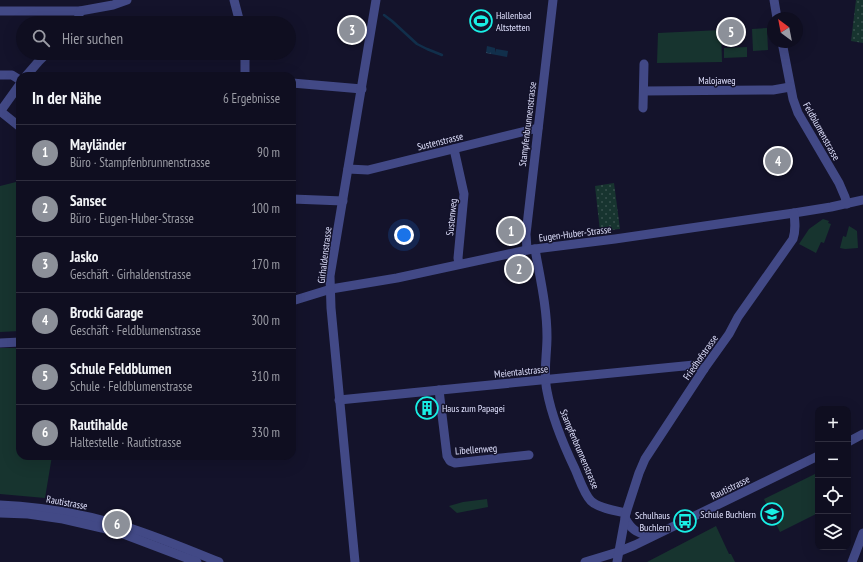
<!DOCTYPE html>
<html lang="de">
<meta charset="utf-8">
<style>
:root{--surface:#0f0e20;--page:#1d1c2d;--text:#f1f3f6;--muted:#9b9ca5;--line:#2f2e3e;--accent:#8c9099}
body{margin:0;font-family:"PT Sans Narrow",sans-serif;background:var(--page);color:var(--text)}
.controls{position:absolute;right:12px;bottom:12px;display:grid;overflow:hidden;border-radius:8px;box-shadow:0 4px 16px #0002}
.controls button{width:36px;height:36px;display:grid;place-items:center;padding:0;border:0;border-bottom:1px solid var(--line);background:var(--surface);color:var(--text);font:20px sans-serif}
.compass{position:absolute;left:767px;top:12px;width:36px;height:36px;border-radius:50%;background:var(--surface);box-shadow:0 4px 16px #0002;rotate:328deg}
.you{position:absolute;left:404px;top:235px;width:14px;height:14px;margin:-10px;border:3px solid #fff;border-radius:50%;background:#1a73e8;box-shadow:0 0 0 6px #1a73e833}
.badge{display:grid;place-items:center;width:26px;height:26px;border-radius:50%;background:var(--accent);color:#fff;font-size:13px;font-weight:700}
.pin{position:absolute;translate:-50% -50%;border:2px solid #fff;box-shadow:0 1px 4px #0006}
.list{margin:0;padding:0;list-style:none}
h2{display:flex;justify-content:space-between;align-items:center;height:52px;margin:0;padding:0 16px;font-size:17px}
h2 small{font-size:13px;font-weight:400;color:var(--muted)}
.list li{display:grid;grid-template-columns:26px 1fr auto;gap:12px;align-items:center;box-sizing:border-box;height:56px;padding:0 16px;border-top:1px solid var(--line)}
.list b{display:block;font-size:15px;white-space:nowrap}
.list p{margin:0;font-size:13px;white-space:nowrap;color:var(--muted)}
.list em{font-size:13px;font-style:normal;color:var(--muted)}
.icon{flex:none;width:22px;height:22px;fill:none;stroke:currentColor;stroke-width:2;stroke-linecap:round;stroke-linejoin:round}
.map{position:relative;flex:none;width:863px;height:562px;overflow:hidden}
.search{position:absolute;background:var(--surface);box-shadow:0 4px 16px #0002;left:16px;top:16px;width:280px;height:44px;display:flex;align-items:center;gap:10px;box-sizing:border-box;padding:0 14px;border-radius:22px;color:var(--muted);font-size:15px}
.panel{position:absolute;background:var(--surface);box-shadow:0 4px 16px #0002;left:16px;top:72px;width:280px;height:388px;border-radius:12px}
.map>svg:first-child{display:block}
</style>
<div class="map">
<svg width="863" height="562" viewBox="0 0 863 562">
<defs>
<pattern id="grass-dots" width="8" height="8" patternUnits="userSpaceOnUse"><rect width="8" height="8" fill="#17342f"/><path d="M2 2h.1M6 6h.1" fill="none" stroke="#38514e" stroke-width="1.8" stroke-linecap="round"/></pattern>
<pattern id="water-ripples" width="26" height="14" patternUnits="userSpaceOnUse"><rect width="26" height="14" fill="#112f4b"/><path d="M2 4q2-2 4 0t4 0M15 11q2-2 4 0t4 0" fill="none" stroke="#334d66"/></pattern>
</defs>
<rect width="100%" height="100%" fill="#14132b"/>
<g fill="url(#grass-dots)">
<path d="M 856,0 L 863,0 L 863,43 L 851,41 Z"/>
<path d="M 614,183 L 620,229 L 600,231 L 595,186 Z"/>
</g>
<g fill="#17342f">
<path d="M 767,28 L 768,50 L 753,51 L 752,29 Z"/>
<path d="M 721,30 L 722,62 L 657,63 L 658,33 Z"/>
<path d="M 747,47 L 747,57 L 724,58 L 724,48 Z"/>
<path d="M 20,181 L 20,331 L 0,332 L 0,186 Z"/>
<path d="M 823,219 L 829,221 L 828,223 L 831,224 L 824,243 L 821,242 L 816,253 L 799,244 L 809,229 Z"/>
<path d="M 849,226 L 854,229 L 857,231 L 858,248 L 845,249 L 840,248 L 843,236 L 846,237 Z"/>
<path d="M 0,348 L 20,348 L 20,456 L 52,456 L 45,498 L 0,494 Z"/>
<path d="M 817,473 L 818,476 L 818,513 L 780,532 L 764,499 Z"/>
<path d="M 487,499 L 488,507 L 457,513 L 449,506 L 463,502 Z"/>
<path d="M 716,526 L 729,554 L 731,554 L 735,562 L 647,562 Z"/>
</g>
<path fill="url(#water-ripples)" d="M 487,46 L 495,48 L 495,53 L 496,49 L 508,51 L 507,57 L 486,53 Z"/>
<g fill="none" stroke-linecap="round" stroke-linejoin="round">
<path stroke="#112f4b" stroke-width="2.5" d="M 384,15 L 392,21 L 417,44 L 427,49 L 442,55"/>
<g stroke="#424986" stroke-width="9">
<path d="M 234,0 L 240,23"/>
<path d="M 774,0 L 777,18"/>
<path d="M 0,11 L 80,11 L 113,5 L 127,0"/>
<path d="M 77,23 L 80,11"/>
<path d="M 782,42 L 793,99 L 798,113 L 839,183 L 845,197 L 847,204"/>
<path d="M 244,53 L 245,60 L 245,76"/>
<path d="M 0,75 L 12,75 L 20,80"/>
<path d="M 26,76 L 39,61 L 47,53"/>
<path d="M 292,83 L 362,89"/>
<path d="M 644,91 L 773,90 L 790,87"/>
<path d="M 643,108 L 644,64"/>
<path d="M 0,111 L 20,127"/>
<path d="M 0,112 L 20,84"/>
<path d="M 454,149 L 464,194 L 458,258 L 459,264"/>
<path d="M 348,169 L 368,170 L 538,128"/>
<path d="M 292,199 L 343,201"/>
<path d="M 535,249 C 540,278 547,307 547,337 C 547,355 543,373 547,391 C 552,418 563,444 575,469 C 579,478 584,494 591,501 C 598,508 616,511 626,513"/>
<path d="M 527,250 L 526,234 L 553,0"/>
<path d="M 292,301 L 331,289 L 397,278 L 527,250 L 615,239 L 794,213 L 831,207 L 863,200"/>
<path d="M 0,343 L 20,342"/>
<path d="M 439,390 L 447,456 L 450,461 L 455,463 L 529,455"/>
<path d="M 339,400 L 694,365 L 704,369"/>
<path d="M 848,442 L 863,434"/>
<path d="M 0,505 C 40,507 79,513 117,524 C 152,534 186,549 219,562"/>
<path d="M 0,513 L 28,514 L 63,519 L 102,528 L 126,535 L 197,562"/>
<path d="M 625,518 C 632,531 637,532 650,537"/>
<path d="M 355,562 L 331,308 L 330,276 L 376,0"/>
<path d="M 585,562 L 618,552 L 635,545 L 818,456"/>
<path d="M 617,562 L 626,513 L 639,473 L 645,459 L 704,369 L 729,334 L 738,317 L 793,239 C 796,230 795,222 794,213"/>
<path d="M 852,562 L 863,533"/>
</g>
</g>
<defs>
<g id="stadium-ring" transform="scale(1.15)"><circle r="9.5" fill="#14132b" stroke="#19efe5" stroke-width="1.5"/><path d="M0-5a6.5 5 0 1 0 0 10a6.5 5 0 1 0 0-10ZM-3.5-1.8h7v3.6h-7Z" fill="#19efe5"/></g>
<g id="building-ring" transform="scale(1.15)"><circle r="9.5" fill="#14132b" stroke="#19efe5" stroke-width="1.5"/><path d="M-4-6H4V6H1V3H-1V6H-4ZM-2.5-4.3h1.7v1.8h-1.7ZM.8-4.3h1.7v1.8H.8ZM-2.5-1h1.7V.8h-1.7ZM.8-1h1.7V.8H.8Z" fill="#19efe5"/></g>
<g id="school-ring" transform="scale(1.15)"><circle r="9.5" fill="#14132b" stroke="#19efe5" stroke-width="1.5"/><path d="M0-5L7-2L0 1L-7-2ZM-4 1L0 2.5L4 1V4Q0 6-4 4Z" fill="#19efe5"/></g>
<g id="bus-ring" transform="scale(1.15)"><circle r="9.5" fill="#14132b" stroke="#19efe5" stroke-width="1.5"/><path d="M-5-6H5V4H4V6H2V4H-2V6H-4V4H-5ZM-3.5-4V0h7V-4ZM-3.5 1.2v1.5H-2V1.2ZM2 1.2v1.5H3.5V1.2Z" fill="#19efe5"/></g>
</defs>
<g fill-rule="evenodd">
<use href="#stadium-ring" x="481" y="21"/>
<use href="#building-ring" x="427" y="408"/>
<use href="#school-ring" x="772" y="514"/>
<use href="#bus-ring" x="685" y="521"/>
</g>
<g text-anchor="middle" stroke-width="3" stroke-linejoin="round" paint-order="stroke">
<g font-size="10" fill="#dfe0fd" stroke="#14132b" text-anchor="start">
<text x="496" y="19">Hallenbad<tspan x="496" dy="12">Altstetten</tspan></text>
<text x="442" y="412">Haus zum Papagei</text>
<text x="756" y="518" text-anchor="end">Schule Buchlern</text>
<text x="670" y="519" text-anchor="end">Schulhaus<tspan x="670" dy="12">Buchlern</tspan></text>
</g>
<g font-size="10" fill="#dfe0fd" stroke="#14132b">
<text x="717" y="84">Malojaweg</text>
<text transform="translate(527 124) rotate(-83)" y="4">Stampfenbrunnenstrasse</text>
<text transform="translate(822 131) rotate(61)" y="4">Feldblumenstrasse</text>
<text transform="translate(440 141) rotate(-14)" y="4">Sustenstrasse</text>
<text transform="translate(451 217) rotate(-84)" y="4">Sustenweg</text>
<text transform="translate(575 233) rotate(-7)" y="4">Eugen-Huber-Strasse</text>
<text transform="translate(324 255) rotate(-83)" y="4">Girhaldenstrasse</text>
<text transform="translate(700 357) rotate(-55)" y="4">Friedhofstrasse</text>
<text transform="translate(521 371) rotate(-6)" y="4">Meientalstrasse</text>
<text transform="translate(476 449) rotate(-4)" y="4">Libellenweg</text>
<text transform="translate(580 449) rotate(67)" y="4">Stampfenbrunnenstrasse</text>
<text transform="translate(730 487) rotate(-26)" y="4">Rautistrasse</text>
<text transform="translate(67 502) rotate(10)" y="4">Rautistrasse</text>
</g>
</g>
</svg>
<div class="controls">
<button>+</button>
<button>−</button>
<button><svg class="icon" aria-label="locate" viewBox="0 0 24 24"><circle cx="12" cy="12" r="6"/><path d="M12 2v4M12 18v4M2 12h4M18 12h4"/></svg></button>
<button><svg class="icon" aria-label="layers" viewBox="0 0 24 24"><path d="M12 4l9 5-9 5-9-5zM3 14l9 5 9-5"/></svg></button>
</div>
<svg class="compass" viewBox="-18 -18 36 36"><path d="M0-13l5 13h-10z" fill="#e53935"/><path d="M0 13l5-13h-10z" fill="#9b9ca5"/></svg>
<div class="you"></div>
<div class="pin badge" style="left:511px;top:231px">1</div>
<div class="pin badge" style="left:519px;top:269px">2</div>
<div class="pin badge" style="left:352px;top:30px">3</div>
<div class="pin badge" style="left:778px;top:161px">4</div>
<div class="pin badge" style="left:731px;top:32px">5</div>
<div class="pin badge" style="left:117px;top:524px">6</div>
<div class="search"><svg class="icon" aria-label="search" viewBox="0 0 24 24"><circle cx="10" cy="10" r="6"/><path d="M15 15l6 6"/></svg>Hier suchen</div>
<section class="panel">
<h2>In der Nähe<small>6 Ergebnisse</small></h2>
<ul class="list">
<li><span class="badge">1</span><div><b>Mayländer</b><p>Büro · Stampfenbrunnenstrasse</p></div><em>90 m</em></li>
<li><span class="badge">2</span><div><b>Sansec</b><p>Büro · Eugen-Huber-Strasse</p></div><em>100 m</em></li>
<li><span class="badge">3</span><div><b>Jasko</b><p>Geschäft · Girhaldenstrasse</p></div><em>170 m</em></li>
<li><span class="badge">4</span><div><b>Brocki Garage</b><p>Geschäft · Feldblumenstrasse</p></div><em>300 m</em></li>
<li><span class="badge">5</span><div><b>Schule Feldblumen</b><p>Schule · Feldblumenstrasse</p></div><em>310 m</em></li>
<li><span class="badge">6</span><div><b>Rautihalde</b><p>Haltestelle · Rautistrasse</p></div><em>330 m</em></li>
</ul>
</section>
</div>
